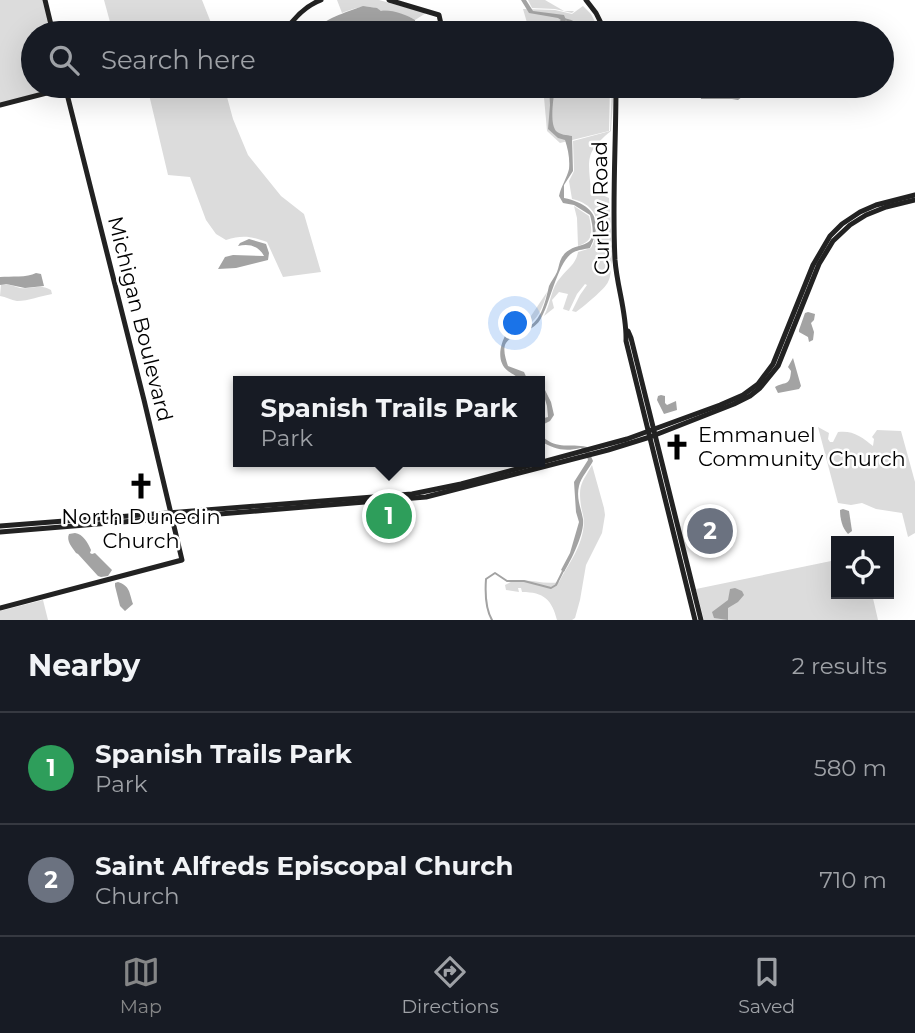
<!DOCTYPE html>
<style>
:root{--surface:#171b24;--page:#242831;--text:#f1f3f6;--muted:#9ea1a6;--line:#363941;--accent:#858687}
body{margin:0;font-family:Montserrat,sans-serif;background:var(--page);color:var(--text)}
.controls{position:absolute;right:21px;bottom:21px;display:grid;overflow:hidden;border-radius:0px;box-shadow:0 7px 28px #0002}
.controls button{width:63px;height:63px;display:grid;place-items:center;padding:0;border:0;border-bottom:2px solid var(--line);background:var(--surface);color:var(--text);font:35px sans-serif}
.you{position:absolute;left:516px;top:324px;width:24px;height:24px;margin:-18px;border:5px solid #fff;border-radius:50%;background:#1a73e8;box-shadow:0 0 0 10px #1a73e833}
.badge{display:grid;place-items:center;width:46px;height:46px;border-radius:50%;background:var(--accent);color:#fff;font-size:23px;font-weight:700}
.pin{position:absolute;translate:-50% -50%;border:4px solid #fff;box-shadow:0 2px 7px #0006}
.popup{position:absolute;left:233px;top:376px;width:312px;height:91px;box-sizing:border-box;display:grid;place-content:center;border-radius:0px;background:var(--surface);filter:drop-shadow(0 2px 5px #0005);font-size:23px;white-space:nowrap;color:var(--muted)}
.popup b{font-size:26px;color:var(--text)}
.popup::after{content:'';position:absolute;left:50%;top:100%;margin-left:-14px;border:14px solid transparent;border-top-color:var(--surface)}
.list{margin:0;padding:0;list-style:none}
h2{display:flex;justify-content:space-between;align-items:center;height:91px;margin:0;padding:0 28px;font-size:30px}
h2 small{font-size:23px;font-weight:400;color:var(--muted)}
.list li{display:grid;grid-template-columns:46px 1fr auto;gap:21px;align-items:center;box-sizing:border-box;height:112px;padding:0 28px;border-top:2px solid var(--line)}
.list b{display:block;font-size:26px;white-space:nowrap}
.list p{margin:0;font-size:23px;white-space:nowrap;color:var(--muted)}
.list em{font-size:23px;font-style:normal;color:var(--muted)}
.icon{flex:none;width:38px;height:38px;fill:none;stroke:currentColor;stroke-width:2;stroke-linecap:round;stroke-linejoin:round}
.map{position:relative;flex:none;width:915px;height:620px;overflow:hidden}
.search{position:absolute;background:var(--surface);box-shadow:0 7px 28px #0002;left:21px;right:21px;top:21px;height:77px;display:flex;align-items:center;gap:18px;box-sizing:border-box;padding:0 24px;border-radius:38px;color:var(--muted);font-size:26px}
.sheet{height:315px;background:var(--surface)}
nav{display:flex;justify-content:space-around;align-items:center;box-sizing:border-box;height:98px;border-top:2px solid var(--line);background:var(--surface);font-size:19px;color:var(--muted)}
nav a{display:grid;justify-items:center;gap:4px}
nav .on{color:var(--accent)}
.map>svg:first-child{display:block}
</style>
<div class="map">
<svg width="915" height="620" viewBox="0 0 915 620">
<rect width="100%" height="100%" fill="#fff"/>
<g fill="#dcdcdc">
<path d="M 0,0 L 45,0 L 53,33 L 33,33 L 33,86 L 65,86 L 0,105 Z"/>
<path d="M 104,0 L 202,0 L 215,33 L 113,33 Z"/>
<path d="M 337,0 L 379,0 L 426,13 L 415,20 C 407,15 404,16 396,14 C 389,12 388,10 381,11 C 370,3 354,8 342,13 Z"/>
<path d="M 528,0 L 545,0 L 564,11 L 574,11 L 572,13 L 555,9 L 532,8 Z"/>
<path d="M 583,6 L 591,14 L 601,33 L 530,33 L 523,9 L 555,10 L 572,14 Z"/>
<path d="M 147,86 L 224,86 L 233,119 L 248,155 L 281,196 L 304,214 L 321,272 L 283,277 L 267,242 C 251,236 242,235 226,240 L 216,234 L 206,220 L 190,177 L 168,175 Z"/>
<path d="M 543,86 L 610,86 L 609,131 L 560,143 L 547,131 Z"/>
<path d="M 612,86 L 614,86 L 611,131 C 585,152 588,159 591,190 L 609,198 C 610,218 616,267 608,282 C 606,288 582,308 576,312 L 572,311 L 580,295 L 587,285 L 585,284 L 577,294 L 569,311 L 563,309 L 568,294 L 559,292 L 552,300 L 554,308 L 544,316 C 551,303 551,287 561,277 C 568,268 576,264 578,252 L 591,248 C 602,226 599,205 572,199 L 569,181 L 574,171 L 573,141 L 610,131 Z"/>
<path d="M 574,206 L 589,216 C 592,230 595,241 578,246 L 577,218 Z"/>
<path d="M 1,284 C 9,284 13,286 20,288 C 33,290 39,283 51,290 L 52,294 C 40,296 29,301 17,301 C 11,300 6,297 0,296 Z"/>
<path d="M 547,292 C 543,308 536,325 519,329 L 529,319 Z"/>
<path d="M 818,427 L 829,433 L 828,439 L 830,442 L 833,442 L 838,432 C 853,430 862,437 873,446 L 874,439 L 872,437 L 877,430 L 901,431 L 915,482 L 915,533 L 908,537 L 902,513 L 876,509 L 862,503 L 851,505 L 838,503 Z"/>
<path d="M 592,465 L 604,508 L 605,515 L 602,533 L 586,565 L 580,600 L 575,618 L 572,620 L 557,620 C 552,600 544,592 522,592 L 521,588 L 518,588 L 519,592 L 506,590 L 505,585 C 522,574 540,586 559,582 C 569,563 583,546 584,522 C 584,517 582,512 581,506 C 578,484 582,483 592,465 Z"/>
<path d="M 384,503 L 388,503 L 396,529 L 392,532 L 389,531 L 383,508 Z"/>
<path d="M 836,560 L 836,594 L 872,594 L 878,620 L 704,620 L 696,589 Z"/>
<path d="M 43,600 L 48,620 L 0,620 L 0,611 Z"/>
</g>
<g fill="#a3a3a3">
<path d="M 521,0 L 526,0 L 533,11 L 564,15 L 566,20 C 562,26 553,33 545,33 L 547,29 L 561,20 L 558,18 L 529,13 Z"/>
<path d="M 363,6 L 377,8 L 381,11 C 390,9 407,15 415,20 L 416,29 L 419,32 L 417,33 L 312,33 C 324,18 345,13 363,6 Z"/>
<path d="M 549,86 L 555,86 C 554,97 549,122 556,131 C 560,135 567,135 572,136 L 573,171 L 564,185 L 564,198 C 593,204 604,220 590,248 C 585,249 578,250 574,252 C 558,259 550,305 540,320 C 531,334 511,332 505,345 C 503,351 506,360 508,366 L 524,372 L 528,381 L 522,381 C 518,376 513,375 508,371 C 496,362 500,345 506,334 C 511,332 517,332 522,330 C 541,324 545,303 549,286 C 551,281 555,277 557,272 C 559,267 559,262 562,257 C 576,237 601,256 590,215 L 574,205 L 563,203 L 559,196 C 561,186 567,178 569,169 C 570,159 568,149 565,140 L 558,138 L 548,129 L 550,105 Z"/>
<path d="M 736,86 L 755,86 L 755,91 L 746,94 L 738,100 L 732,99 L 701,99 L 700,93 Z"/>
<path d="M 249,239 L 266,244 L 269,253 L 268,260 L 236,268 L 218,269 L 225,257 L 233,255 L 264,256 C 259,246 249,243 238,246 L 240,243 Z"/>
<path d="M 36,273 L 41,274 L 44,286 L 25,288 L 6,284 L 0,285 L 0,277 C 11,276 27,278 36,273 Z"/>
<path d="M 808,312 L 815,314 L 814,320 L 811,323 L 814,332 L 813,340 L 809,342 L 808,337 L 799,332 L 799,330 L 805,313 Z"/>
<path d="M 793,358 L 801,386 L 799,389 L 778,393 L 775,387 C 785,381 790,387 791,371 L 788,367 Z"/>
<path d="M 540,389 L 545,390 L 551,402 L 554,415 L 550,421 L 542,425 L 543,437 C 558,450 569,443 587,447 L 593,461 C 589,469 581,477 579,486 C 576,498 581,508 583,519 C 585,533 571,560 564,572 L 561,570 L 570,553 L 579,522 L 576,512 L 574,482 L 588,460 L 586,454 L 581,448 C 563,452 555,449 540,441 L 540,419 L 548,417 L 547,406 L 544,396 L 540,396 Z"/>
<path d="M 661,395 L 665,396 L 665,403 L 667,405 L 676,401 L 677,410 L 664,414 L 657,400 L 658,396 Z"/>
<path d="M 843,509 L 849,511 L 852,531 L 848,534 C 842,528 840,518 840,510 Z"/>
<path d="M 75,533 C 83,534 88,543 91,550 L 90,553 L 92,554 L 95,553 L 112,570 L 108,576 L 101,577 L 98,576 L 78,554 L 76,553 C 72,547 66,541 69,534 Z"/>
<path d="M 118,582 C 130,586 129,592 133,604 L 125,611 L 120,606 L 115,586 L 115,583 Z"/>
<path d="M 735,588 L 742,591 L 744,595 L 738,602 L 728,608 L 728,620 L 714,618 L 712,612 L 728,600 L 730,589 Z"/>
</g>
<g fill="none" stroke-linecap="round" stroke-linejoin="round">
<g stroke="#a3a3a3" stroke-width="2">
<path d="M 564,19 C 574,21 581,25 587,33"/>
<path d="M 492,620 C 485,608 485,593 486,579 L 495,573 L 507,581 L 524,581 L 551,588 L 556,585 L 564,569"/>
</g>
<g stroke="#222" stroke-width="5">
<path d="M 45,0 L 53,33"/>
<path d="M 389,0 L 439,15 L 443,33"/>
<path d="M 586,0 L 596,13 L 606,33"/>
<path d="M 284,33 C 293,19 305,6 321,0"/>
<path d="M 288,86 C 307,101 334,95 355,86"/>
<path d="M 616,86 C 616,144 612,202 615,260 C 617,287 627,314 626,341 L 695,620"/>
<path d="M 0,105 L 66,88"/>
<path d="M 628,331 L 631,338 L 701,620"/>
<path d="M 0,526 L 412,494 L 461,484 L 627,439 L 720,405 L 743,395 L 758,384 L 773,364 L 813,265 L 830,236 L 842,224 L 860,212 L 876,205 L 915,195"/>
<path d="M 0,532 L 426,497 L 608,450 L 650,437 L 734,404 L 750,396 L 760,388 L 778,366 L 819,264 L 833,241 L 850,225 L 866,215 L 886,207 L 915,200"/>
<path d="M 0,608 L 182,560 L 144,400 L 65,86"/>
</g>
</g>
<defs>
<g id="church-bare" transform="scale(2.1)"><path d="M-1.2-6h2.4v3.5h3.3v2.4h-3.3V6h-2.4V-.1h-3.3v-2.4h3.3Z" fill="#000" stroke="#fff" stroke-width="2.5" paint-order="stroke"/></g>
</defs>
<g fill-rule="evenodd">
<use href="#church-bare" x="677" y="447"/>
<use href="#church-bare" x="141" y="486"/>
</g>
<g text-anchor="middle" stroke-width="5" stroke-linejoin="round" paint-order="stroke">
<g font-size="21" fill="#000" stroke="#fff">
<text transform="translate(601 208) rotate(-91)" y="7">Curlew Road</text>
<text transform="translate(140 319) rotate(76)" y="7">Michigan Boulevard</text>
</g>
<g font-size="21" fill="#000" stroke="#fff" text-anchor="start">
<text x="698" y="442">Emmanuel<tspan x="698" dy="24">Community Church</tspan></text>
<text x="141" y="524" text-anchor="middle">North Dunedin<tspan x="141" dy="24">Church</tspan></text>
</g>
</g>
</svg>
<div class="controls">
<button><svg class="icon" aria-label="locate" viewBox="0 0 24 24"><circle cx="12" cy="12" r="6"/><path d="M12 2v4M12 18v4M2 12h4M18 12h4"/></svg></button>
</div>
<div class="you"></div>
<div class="pin badge" style="left:389px;top:516px;background:#2e9e5b">1</div>
<div class="popup"><b>Spanish Trails Park</b>Park</div>
<div class="pin badge" style="left:710px;top:531px;background:#6b7280">2</div>
<div class="search"><svg class="icon" aria-label="search" viewBox="0 0 24 24"><circle cx="10" cy="10" r="6"/><path d="M15 15l6 6"/></svg>Search here</div>
</div>
<section class="sheet">
<h2>Nearby<small>2 results</small></h2>
<ul class="list">
<li><span class="badge" style="background:#2e9e5b">1</span><div><b>Spanish Trails Park</b><p>Park</p></div><em>580 m</em></li>
<li><span class="badge" style="background:#6b7280">2</span><div><b>Saint Alfreds Episcopal Church</b><p>Church</p></div><em>710 m</em></li>
</ul>
</section>
<nav>
<a class="on"><svg class="icon" aria-label="map" viewBox="0 0 24 24"><path d="M3 6l6-2 6 2 6-2v14l-6 2-6-2-6 2zM9 4v14M15 6v14"/></svg>Map</a>
<a><svg class="icon" aria-label="directions" viewBox="0 0 24 24"><path d="M12 3l9 9-9 9-9-9zM9 14v-3h6M13 9l2 2-2 2"/></svg>Directions</a>
<a><svg class="icon" aria-label="saved" viewBox="0 0 24 24"><path d="M7 4h10v16l-5-4-5 4z"/></svg>Saved</a>
</nav>
